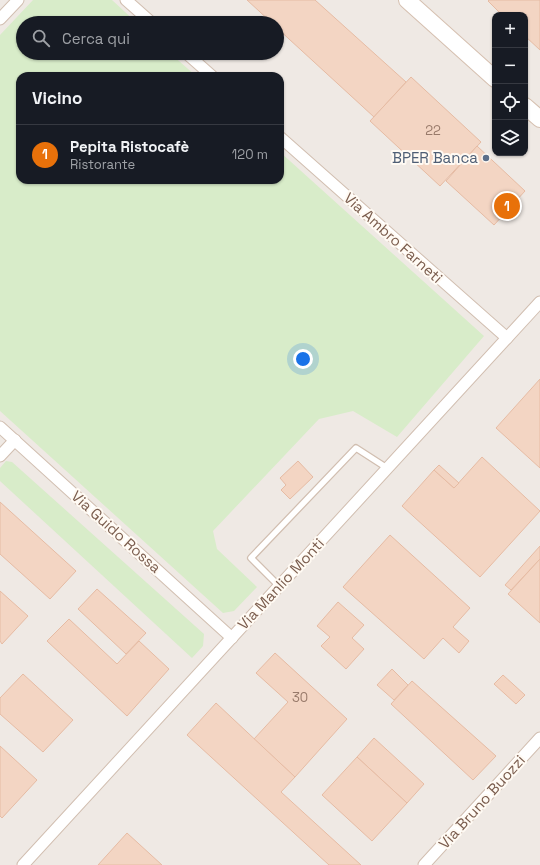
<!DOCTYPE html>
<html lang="it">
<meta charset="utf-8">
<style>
:root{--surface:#171b24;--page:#242831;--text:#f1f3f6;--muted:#9ea1a6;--line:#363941;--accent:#2563eb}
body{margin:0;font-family:"Space Grotesk",sans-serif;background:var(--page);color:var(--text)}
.controls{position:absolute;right:12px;top:12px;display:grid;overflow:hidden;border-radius:8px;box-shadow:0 1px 3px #0004}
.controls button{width:36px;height:36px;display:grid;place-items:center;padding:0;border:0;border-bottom:1px solid var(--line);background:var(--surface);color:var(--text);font:20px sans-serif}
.you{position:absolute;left:303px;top:359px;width:14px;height:14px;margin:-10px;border:3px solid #fff;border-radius:50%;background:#1a73e8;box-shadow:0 0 0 6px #1a73e833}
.badge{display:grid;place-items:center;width:26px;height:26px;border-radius:50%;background:var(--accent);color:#fff;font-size:13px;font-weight:700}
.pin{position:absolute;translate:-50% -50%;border:2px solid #fff;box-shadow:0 1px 4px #0006}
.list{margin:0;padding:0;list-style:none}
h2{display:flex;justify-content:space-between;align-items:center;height:52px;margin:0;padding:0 16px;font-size:17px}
h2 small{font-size:13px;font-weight:400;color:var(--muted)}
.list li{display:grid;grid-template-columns:26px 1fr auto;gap:12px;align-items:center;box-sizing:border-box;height:60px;padding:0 16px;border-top:1px solid var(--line)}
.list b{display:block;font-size:15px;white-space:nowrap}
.list p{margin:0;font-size:13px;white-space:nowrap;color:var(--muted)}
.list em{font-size:13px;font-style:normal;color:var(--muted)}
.icon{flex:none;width:22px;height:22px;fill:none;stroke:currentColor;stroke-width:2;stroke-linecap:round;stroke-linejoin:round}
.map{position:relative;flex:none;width:540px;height:865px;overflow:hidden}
.search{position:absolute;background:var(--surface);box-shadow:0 1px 3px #0004;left:16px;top:16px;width:268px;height:44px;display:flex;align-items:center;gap:10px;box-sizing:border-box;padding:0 14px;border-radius:22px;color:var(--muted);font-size:15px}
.panel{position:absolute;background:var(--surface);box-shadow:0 1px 3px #0004;left:16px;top:72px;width:268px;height:112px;border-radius:12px}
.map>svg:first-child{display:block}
</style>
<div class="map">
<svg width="540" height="865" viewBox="0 0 540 865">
<rect width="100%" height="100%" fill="#fdf6ec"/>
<path fill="#efe9e4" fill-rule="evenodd" d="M 0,0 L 540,0 L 540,865 L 0,865 ZM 495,15 L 525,15 L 525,153 L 495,153 ZM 23,23 L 277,23 L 277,53 L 23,53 ZM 20,76 L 280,76 L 280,180 L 20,180 Z"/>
<g fill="#d8ecc9">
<path d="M 33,0 L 112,0 L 137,23 L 23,23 L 23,53 L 170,53 L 196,76 L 20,76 L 20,180 L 280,180 L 280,152 L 484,336 L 397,437 L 353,411 L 319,419 L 213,531 L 217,549 L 257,587 L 234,611 L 223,613 L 0,411 L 0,35 Z"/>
<path d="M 6,461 L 12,462 L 204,634 L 203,646 L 192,658 L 0,481 L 0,468 Z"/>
</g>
<g fill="#f3d5c3" stroke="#e6bba3">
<path d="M 247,0 L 315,0 L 406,82 L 374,117 L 277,28 L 277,23 L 272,23 Z"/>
<path d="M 489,0 L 540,0 L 540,50 L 525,36 L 525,15 L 502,15 L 488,1 Z"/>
<path d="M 411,77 L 481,142 L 440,186 L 370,121 Z"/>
<path d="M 477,146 L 525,191 L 494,225 L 446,181 Z"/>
<path d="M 540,379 L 540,468 L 496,428 Z"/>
<path d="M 482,457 L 540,511 L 480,577 L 402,506 L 434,470 L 454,488 Z"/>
<path d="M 298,461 L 313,477 L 290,499 L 281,490 L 286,485 L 280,478 Z"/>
<path d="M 439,465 L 459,483 L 454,488 L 434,470 Z"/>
<path d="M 0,502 L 76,571 L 50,599 L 0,554 Z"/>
<path d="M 390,535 L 470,608 L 453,627 L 469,641 L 459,653 L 443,638 L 424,659 L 343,587 Z"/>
<path d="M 540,546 L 540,559 L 511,590 L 505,585 Z"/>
<path d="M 540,559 L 540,623 L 508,594 Z"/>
<path d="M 97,589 L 146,633 L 126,654 L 78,609 Z"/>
<path d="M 0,591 L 28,616 L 2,644 L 0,641 Z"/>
<path d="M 338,602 L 364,625 L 352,638 L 364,649 L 346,669 L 321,646 L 330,637 L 317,626 Z"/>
<path d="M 69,619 L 117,664 L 139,641 L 169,669 L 127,716 L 47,641 Z"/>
<path d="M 275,653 L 347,719 L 295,777 L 254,739 L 288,702 L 256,673 Z"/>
<path d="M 392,669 L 408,685 L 394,700 L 377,685 Z"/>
<path d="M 23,674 L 73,720 L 43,752 L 0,714 L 0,698 Z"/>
<path d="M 503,675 L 525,695 L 516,704 L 494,684 Z"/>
<path d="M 412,681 L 496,756 L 473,780 L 391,704 Z"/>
<path d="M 216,703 L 295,777 L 281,792 L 361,865 L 329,865 L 187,735 Z"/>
<path d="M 374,738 L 424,784 L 407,803 L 357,757 Z"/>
<path d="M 0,746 L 37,780 L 2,818 L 0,816 Z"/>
<path d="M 357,757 L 407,803 L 372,841 L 322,795 Z"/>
<path d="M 127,833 L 162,865 L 98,865 Z"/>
</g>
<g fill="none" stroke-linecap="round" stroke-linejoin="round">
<g stroke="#d1beb0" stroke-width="8">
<path id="lane" d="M 279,586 L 251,558 L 356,448 L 387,468"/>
</g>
<g stroke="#d1beb0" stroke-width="13">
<g id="street">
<path d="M 126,0 L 152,23"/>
<path d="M 0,19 L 18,0"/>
<path d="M 186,53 L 212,76"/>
<path d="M 280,137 L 507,338"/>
<path d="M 0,427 L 232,638"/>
<path d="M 0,456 L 15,440"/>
<path d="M 23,865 L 540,302"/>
<path d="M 424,865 L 540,738"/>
</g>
</g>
<g stroke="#d6c0b0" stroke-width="18">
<g id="secondary">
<path d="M 407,0 L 495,79"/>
<path d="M 525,106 L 540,119"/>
</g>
</g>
<use href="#lane" stroke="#fff" stroke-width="5.5"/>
<use href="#street" stroke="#fff" stroke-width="11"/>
<use href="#secondary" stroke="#fff" stroke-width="16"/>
</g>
<circle fill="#5c6f8a" stroke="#fffaf3" stroke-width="1.5" cx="486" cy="158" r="4"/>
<g text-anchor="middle" stroke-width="4" stroke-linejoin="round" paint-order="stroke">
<g font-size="13" fill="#987a6a">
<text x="433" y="135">22</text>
<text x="300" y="702">30</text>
</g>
<g font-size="15" fill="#4e5e75" stroke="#fffaf3" text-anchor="end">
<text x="478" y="163">BPER Banca</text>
</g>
<g font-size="15" fill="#7a5c4d" stroke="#fffaf3">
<text transform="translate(393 238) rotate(42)" y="5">Via Ambro Farneti</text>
<text transform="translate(116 532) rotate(42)" y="5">Via Guido Rossa</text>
<text transform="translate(281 584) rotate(-47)" y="5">Via Manlio Monti</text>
<text transform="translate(482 802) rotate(-48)" y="5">Via Bruno Buozzi</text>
</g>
</g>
</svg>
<div class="controls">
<button>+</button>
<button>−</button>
<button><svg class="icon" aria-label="locate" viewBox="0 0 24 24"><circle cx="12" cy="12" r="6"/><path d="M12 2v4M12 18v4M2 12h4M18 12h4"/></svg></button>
<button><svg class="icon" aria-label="layers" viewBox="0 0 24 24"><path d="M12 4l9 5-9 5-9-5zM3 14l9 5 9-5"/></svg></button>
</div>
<div class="you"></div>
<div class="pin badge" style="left:507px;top:206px;background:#e8710a">1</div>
<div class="search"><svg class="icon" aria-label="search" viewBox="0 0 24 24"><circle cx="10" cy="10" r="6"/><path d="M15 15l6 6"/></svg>Cerca qui</div>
<section class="panel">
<h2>Vicino<small></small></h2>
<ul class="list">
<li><span class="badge" style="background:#e8710a">1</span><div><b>Pepita Ristocafè</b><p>Ristorante</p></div><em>120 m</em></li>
</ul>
</section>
</div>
